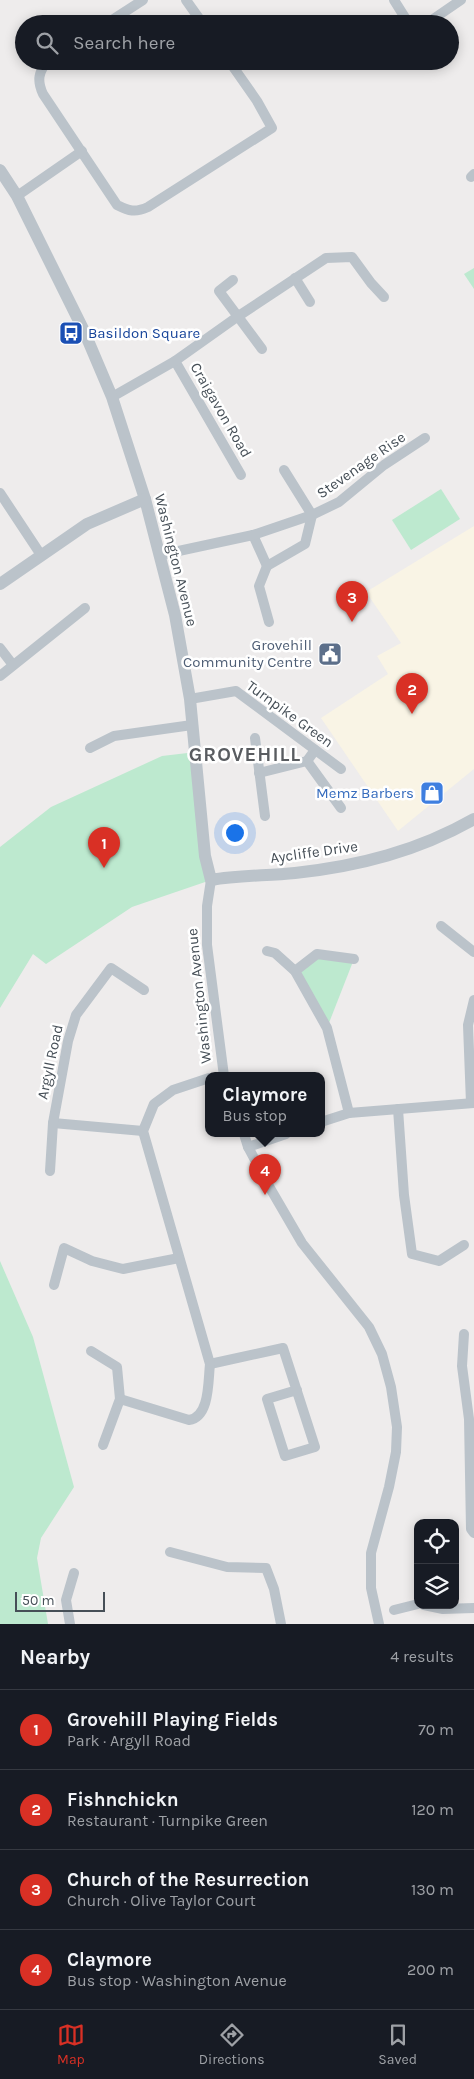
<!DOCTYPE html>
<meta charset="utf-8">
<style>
:root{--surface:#171b24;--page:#242831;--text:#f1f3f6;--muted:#9ea1a6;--line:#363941;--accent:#d93025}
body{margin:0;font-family:Karla,sans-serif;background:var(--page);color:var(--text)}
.controls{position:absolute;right:15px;bottom:15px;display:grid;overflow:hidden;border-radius:10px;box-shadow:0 2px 12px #0003}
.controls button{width:45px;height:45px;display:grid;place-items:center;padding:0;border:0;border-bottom:1px solid var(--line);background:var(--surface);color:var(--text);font:25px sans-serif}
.scale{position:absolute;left:15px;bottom:12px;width:90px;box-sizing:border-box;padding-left:5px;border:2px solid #464f57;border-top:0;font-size:14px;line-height:18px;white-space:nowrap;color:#464f57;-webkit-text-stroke:4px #fff;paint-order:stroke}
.you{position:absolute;left:234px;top:832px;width:18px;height:18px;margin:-12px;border:4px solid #fff;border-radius:50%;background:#1a73e8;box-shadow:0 0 0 8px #1a73e833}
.badge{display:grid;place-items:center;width:32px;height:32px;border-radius:50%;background:var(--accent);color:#fff;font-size:16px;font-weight:700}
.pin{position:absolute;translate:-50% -41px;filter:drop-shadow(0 1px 2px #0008)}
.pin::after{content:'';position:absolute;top:26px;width:18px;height:15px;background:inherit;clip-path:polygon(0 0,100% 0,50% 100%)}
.popup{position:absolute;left:205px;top:1072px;width:120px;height:65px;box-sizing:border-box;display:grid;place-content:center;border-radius:10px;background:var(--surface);filter:drop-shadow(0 1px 4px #0005);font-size:16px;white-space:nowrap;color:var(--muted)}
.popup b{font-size:19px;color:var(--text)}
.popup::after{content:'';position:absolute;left:50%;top:100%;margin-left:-10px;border:10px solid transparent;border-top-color:var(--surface)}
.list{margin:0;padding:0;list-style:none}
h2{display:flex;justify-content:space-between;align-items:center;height:65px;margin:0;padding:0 20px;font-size:21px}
h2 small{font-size:16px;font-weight:400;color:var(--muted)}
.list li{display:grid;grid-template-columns:32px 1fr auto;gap:15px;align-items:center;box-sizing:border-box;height:80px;padding:0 20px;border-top:1px solid var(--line)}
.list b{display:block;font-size:19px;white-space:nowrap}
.list p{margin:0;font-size:16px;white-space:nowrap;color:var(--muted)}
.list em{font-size:16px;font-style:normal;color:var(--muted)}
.icon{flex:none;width:28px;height:28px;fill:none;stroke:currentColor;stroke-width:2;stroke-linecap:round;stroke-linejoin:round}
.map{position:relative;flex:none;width:474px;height:1624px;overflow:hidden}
.search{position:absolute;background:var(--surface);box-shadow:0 2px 12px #0003;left:15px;right:15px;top:15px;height:55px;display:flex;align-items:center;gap:12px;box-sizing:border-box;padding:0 18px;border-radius:28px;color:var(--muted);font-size:19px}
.sheet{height:385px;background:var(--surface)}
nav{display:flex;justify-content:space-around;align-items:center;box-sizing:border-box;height:70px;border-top:1px solid var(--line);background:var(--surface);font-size:14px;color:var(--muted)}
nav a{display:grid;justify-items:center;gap:2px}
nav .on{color:var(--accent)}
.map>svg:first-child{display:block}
</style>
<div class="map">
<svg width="474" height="1624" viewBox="0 0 474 1624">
<rect width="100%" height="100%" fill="#eeecec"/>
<path fill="#f9f4e5" d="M 474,526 L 474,769 L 398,831 L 321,718 L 388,674 L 377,656 L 401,643 L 366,592 Z"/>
<g fill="#bde9cf">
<path d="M 474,268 L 474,289 L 464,274 Z"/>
<path d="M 441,489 L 460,519 L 411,550 L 392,520 Z"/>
<path d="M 196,752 L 211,880 L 132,907 L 46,964 L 33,954 L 0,1008 L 0,847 L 51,807 L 162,756 Z"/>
<path d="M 317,954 L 354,959 L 327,1028 L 295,971 Z"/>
<path d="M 0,1261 L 33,1337 L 74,1487 L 41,1538 L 37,1558 L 48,1624 L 0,1624 Z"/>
</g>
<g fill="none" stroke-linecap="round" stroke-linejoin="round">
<g stroke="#bbc3ca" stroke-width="10">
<path d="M 186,0 L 203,24"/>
<path d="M 394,0 L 409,24"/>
<path d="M 106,24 L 143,0"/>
<path d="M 426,24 L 461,0"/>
<path d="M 48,61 C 38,72 37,81 43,94 L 117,205 C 129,211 135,213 148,207 L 272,128 L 257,101 L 229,61"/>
<path d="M 471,177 L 474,174"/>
<path d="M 17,196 L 82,151"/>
<path d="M 295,278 L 310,302"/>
<path d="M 233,280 L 219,291 L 262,349"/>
<path d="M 175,361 L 241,475"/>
<path d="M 112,397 L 175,361 L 237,317 L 326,258 L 352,257 L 371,283 L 384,297"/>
<path d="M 0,493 L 41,555"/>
<path d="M 253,535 L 267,566 L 305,544 L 312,515 L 284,470"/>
<path d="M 160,555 L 253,535 L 312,515 L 339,502 L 384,465 L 425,438"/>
<path d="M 267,566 L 259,586 L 269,622"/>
<path d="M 0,648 L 13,665"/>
<path d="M 0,676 L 85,608"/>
<path d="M 190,699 L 236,691 L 341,769"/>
<path d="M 255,738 L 265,816"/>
<path d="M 90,748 L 114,736 L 192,725"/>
<path d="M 307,761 L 341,808"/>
<path d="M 259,773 L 307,761 L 315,750"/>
<path d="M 211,880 L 207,906 L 207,945 L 224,1076"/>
<path d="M 441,926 L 474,952"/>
<path d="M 267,951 L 275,953 L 295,971 L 327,1028 L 349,1113"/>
<path d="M 295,971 L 317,954 L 354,959"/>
<path d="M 471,1103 L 468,1025 L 474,1000"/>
<path d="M 398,1109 L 404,1195 L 412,1254 L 439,1261 L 464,1245"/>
<path d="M 321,1122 L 349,1113 L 474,1103"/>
<path d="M 53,1123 L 143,1131"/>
<path d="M 244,1134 L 248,1147 L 270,1188 L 302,1243 L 369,1327 L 382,1354 L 391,1387 L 397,1427 L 396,1452 L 389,1487 L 371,1553 L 371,1588 L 379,1624"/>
<path d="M 248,1147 L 286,1134"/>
<path d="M 50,1171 L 53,1123 L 68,1041 L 76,1015 L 111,968 L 144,990"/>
<path d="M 54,1285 L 64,1248 L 92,1261 L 123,1269 L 179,1258"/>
<path d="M 464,1334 L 462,1366 L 469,1419 L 471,1529 L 474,1533"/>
<path d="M 91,1351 L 117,1367 L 120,1399 L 103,1445"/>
<path d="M 210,1364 L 283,1348 L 315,1447 L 285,1456 L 267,1399 L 297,1390"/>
<path d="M 120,1399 L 189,1420 C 210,1417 208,1381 210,1364 L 143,1131 L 154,1104 L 173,1090 L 209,1078"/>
<path d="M 170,1552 L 227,1567 L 266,1568 L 274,1589 L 281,1624"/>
<path d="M 424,1605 L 443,1609 L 474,1608"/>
<path d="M 394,1610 L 418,1604"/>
<path d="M 70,1624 L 66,1600 L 74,1573"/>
</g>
<g stroke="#bbc3ca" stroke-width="12">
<path d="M 0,170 L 17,196 L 84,331 L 112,397 L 145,499 L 175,615 L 190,699 L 205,856 L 211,880 C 238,875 267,876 295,873 C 359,866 418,851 474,819"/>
<path d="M 0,584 L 87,524 L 145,499"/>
</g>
</g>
<defs>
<g id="bus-square" transform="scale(1.25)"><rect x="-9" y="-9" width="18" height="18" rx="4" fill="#1a4fb4" stroke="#fff"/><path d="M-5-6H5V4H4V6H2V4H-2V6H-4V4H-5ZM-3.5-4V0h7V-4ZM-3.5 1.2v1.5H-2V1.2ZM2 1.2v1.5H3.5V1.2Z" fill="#fff"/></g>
<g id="civic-square" transform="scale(1.25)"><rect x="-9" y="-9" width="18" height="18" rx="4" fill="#5c6f8a" stroke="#fff"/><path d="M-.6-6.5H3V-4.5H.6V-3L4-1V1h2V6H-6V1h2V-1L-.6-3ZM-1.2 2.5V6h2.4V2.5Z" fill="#fff"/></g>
<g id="shop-square" transform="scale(1.25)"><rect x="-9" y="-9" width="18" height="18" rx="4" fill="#3f7fe0" stroke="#fff"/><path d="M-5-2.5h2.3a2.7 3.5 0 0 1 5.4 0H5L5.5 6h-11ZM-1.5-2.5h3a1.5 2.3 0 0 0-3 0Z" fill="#fff"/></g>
</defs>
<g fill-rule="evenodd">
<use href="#bus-square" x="71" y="333"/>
<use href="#civic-square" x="330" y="654"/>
<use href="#shop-square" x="432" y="793"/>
</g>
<g text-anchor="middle" stroke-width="5" stroke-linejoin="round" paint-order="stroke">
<g font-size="15" fill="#164399" stroke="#fff" text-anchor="start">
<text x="88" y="338">Basildon Square</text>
</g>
<g font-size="15" fill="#464f57" stroke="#fff">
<text transform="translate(221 410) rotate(60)" y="5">Craigavon Road</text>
<text transform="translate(361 465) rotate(-35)" y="5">Stevenage Rise</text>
<text transform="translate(176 560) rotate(76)" y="5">Washington Avenue</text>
<text transform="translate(290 714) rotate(36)" y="5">Turnpike Green</text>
<text transform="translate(314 852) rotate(-8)" y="5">Aycliffe Drive</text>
<text transform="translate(199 996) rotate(-96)" y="5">Washington Avenue</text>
<text transform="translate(50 1062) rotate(-78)" y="5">Argyll Road</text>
</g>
<g font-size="15" fill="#4e5e75" stroke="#fff" text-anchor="end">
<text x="312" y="650">Grovehill<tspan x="312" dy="17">Community Centre</tspan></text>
</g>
<g font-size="15" fill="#366cbe" stroke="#fff" text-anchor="end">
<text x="414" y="798">Memz Barbers</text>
</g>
<g font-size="20" font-weight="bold" letter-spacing="1" fill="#595c60" stroke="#fff">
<text x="245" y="761">GROVEHILL</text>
</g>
</g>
</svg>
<div class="controls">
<button><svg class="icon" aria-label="locate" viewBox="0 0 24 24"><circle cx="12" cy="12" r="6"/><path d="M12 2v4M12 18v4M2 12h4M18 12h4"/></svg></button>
<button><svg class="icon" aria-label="layers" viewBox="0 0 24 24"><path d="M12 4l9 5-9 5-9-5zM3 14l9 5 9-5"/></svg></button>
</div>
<div class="scale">50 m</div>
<div class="you"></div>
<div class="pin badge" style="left:104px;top:868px">1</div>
<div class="pin badge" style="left:412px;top:714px">2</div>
<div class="pin badge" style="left:352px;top:622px">3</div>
<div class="pin badge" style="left:265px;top:1195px">4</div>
<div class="popup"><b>Claymore</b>Bus stop</div>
<div class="search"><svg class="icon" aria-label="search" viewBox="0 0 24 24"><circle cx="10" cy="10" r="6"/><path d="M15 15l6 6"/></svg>Search here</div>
</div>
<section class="sheet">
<h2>Nearby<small>4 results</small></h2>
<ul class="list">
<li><span class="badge">1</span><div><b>Grovehill Playing Fields</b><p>Park · Argyll Road</p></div><em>70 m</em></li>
<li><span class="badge">2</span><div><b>Fishnchickn</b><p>Restaurant · Turnpike Green</p></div><em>120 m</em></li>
<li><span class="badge">3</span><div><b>Church of the Resurrection</b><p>Church · Olive Taylor Court</p></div><em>130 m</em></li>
<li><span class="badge">4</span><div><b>Claymore</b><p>Bus stop · Washington Avenue</p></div><em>200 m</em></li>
</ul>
</section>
<nav>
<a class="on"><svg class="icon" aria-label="map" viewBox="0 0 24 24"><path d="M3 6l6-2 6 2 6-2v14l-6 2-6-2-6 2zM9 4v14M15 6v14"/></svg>Map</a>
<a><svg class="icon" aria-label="directions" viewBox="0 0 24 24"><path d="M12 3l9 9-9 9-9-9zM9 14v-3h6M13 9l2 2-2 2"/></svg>Directions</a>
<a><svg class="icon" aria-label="saved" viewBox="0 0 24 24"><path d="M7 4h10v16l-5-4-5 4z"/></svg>Saved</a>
</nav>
